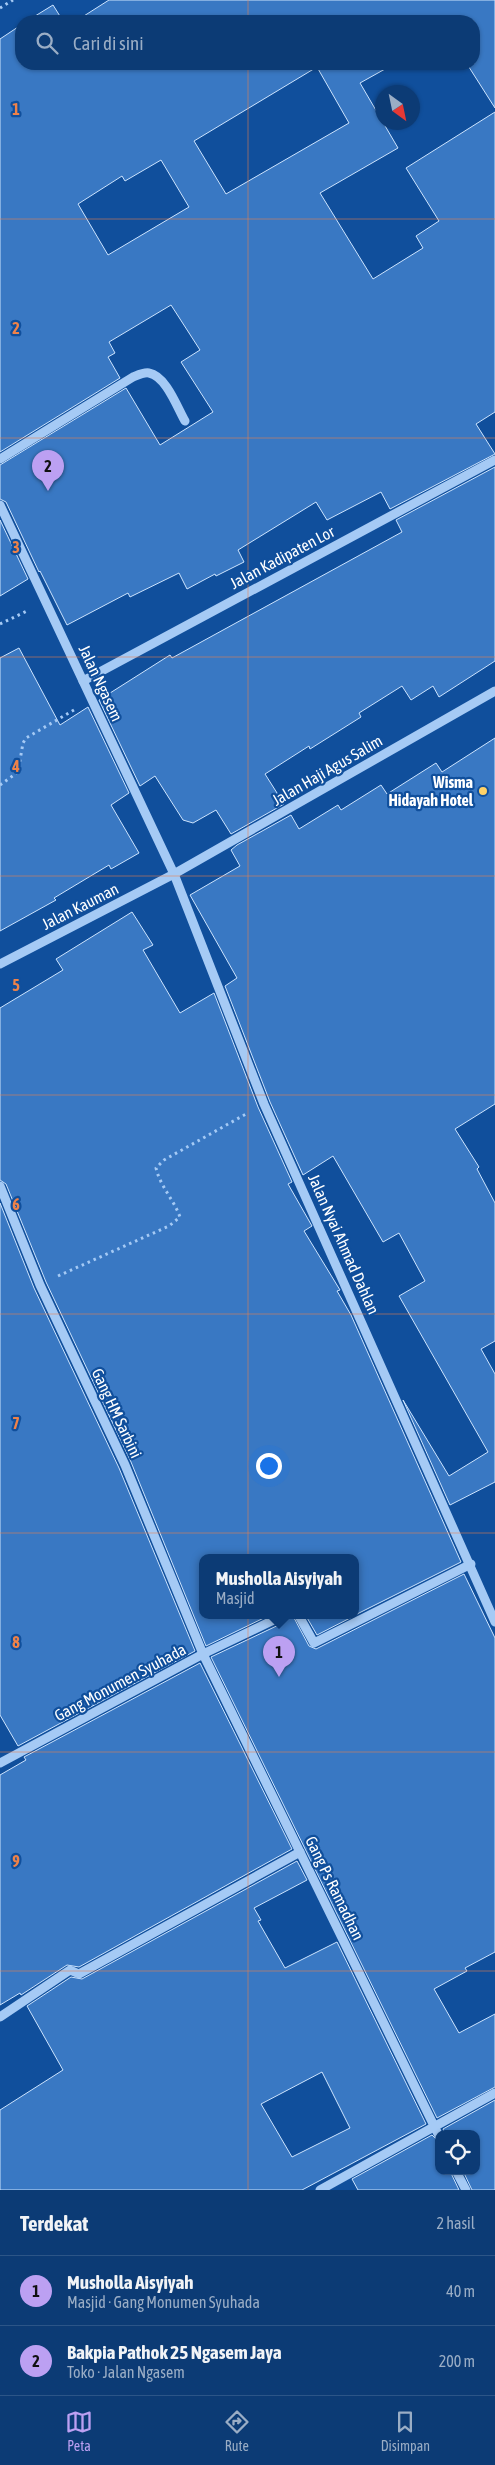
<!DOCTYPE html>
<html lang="id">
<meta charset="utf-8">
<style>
:root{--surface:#0c3b75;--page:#15427a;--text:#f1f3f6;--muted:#9aadc5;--line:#2c5587;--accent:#bca0f2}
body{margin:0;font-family:"Asap Condensed",sans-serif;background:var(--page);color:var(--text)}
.controls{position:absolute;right:15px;bottom:15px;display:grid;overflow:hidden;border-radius:10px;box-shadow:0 1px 4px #0004}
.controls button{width:45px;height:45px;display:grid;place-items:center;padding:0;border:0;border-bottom:1px solid var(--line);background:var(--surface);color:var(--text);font:25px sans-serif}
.compass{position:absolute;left:375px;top:85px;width:45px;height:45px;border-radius:50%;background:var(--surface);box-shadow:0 1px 4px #0004;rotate:147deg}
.you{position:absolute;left:268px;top:1465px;width:18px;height:18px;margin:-12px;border:4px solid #fff;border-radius:50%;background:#1a73e8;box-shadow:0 0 0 8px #1a73e833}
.badge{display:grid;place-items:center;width:32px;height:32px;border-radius:50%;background:var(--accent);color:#111;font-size:16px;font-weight:700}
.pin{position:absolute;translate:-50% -41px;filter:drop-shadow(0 1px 2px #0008)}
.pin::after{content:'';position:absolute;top:26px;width:18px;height:15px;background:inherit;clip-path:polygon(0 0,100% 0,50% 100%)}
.popup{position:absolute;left:199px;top:1554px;width:160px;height:65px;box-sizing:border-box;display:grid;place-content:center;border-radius:10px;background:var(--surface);filter:drop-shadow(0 1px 4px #0005);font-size:16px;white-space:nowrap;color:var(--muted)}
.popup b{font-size:19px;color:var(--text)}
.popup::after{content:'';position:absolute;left:50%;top:100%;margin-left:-10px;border:10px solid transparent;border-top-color:var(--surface)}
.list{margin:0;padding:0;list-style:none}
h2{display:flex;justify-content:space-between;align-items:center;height:65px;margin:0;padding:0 20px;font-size:21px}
h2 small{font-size:16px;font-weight:400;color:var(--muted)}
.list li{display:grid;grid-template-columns:32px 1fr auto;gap:15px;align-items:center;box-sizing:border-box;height:70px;padding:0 20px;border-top:1px solid var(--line)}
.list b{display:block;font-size:19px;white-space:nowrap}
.list p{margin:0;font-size:16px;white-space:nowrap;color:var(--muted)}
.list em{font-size:16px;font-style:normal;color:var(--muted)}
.icon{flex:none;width:28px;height:28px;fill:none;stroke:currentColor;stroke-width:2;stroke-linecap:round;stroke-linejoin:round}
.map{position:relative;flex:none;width:495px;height:2190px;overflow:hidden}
.search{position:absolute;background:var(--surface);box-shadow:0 1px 4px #0004;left:15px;right:15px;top:15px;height:55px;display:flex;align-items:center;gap:12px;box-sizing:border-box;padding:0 18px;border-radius:20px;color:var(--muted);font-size:19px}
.sheet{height:205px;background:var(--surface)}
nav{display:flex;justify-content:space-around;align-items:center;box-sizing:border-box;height:70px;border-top:1px solid var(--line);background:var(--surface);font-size:14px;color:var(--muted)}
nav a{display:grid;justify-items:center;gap:2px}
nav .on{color:var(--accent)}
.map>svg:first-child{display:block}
</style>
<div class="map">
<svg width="495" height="2190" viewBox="0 0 495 2190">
<rect width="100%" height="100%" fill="#104f9c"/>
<g fill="#3978c3" stroke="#cde4fe" fill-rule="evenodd">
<path d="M 109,0 L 495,0 L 495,108 L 467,64 L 474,64 L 474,21 L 76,21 Z"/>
<path d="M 53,5 L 63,21 L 27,21 Z"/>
<path d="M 21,25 L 21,64 L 394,64 L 360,83 L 398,148 L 320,193 L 373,279 L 423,248 L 416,236 L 439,221 L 406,168 L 495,112 L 495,412 L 476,424 L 495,454 L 390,509 L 381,492 L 327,520 L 316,502 L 238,550 L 244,562 L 216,576 L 215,574 L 187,589 L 179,573 L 130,597 L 128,593 L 67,625 L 40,571 L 39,572 L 6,502 L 0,499 L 0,465 L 126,388 L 160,445 L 213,412 L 181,362 L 200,350 L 171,305 L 109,342 L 115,353 L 108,357 L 120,378 L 0,452 L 0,39 ZM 317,67 L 349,123 L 226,194 L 194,141 ZM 161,160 L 189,207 L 108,255 L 78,204 L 122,176 L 125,181 Z"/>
<path d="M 495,467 L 495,661 L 439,697 L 433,686 L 411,700 L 402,686 L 359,713 L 361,717 L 310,749 L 309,746 L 265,774 L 284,804 L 231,834 L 216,810 L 193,823 L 183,820 L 155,776 L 140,786 L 99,700 L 170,655 L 172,658 L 402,532 L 396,520 Z"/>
<path d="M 0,520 L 28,579 L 0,596 Z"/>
<path d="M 19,648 L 60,725 L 88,707 L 129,793 L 111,805 L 139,853 L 111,869 L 109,865 L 54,898 L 56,900 L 0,931 L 0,658 Z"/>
<path d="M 495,738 L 495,1104 L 455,1129 L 479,1167 L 477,1169 L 495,1203 L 495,1341 L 481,1349 L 495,1374 L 495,1482 L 450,1505 L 403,1400 L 449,1476 L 488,1452 L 399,1296 L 425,1281 L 399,1233 L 383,1242 L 333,1156 L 303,1175 L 270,1102 L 225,986 L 237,978 L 190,895 L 240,866 L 231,850 L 237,845 L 291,815 L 299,829 L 338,805 L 341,810 L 381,785 L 387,794 L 436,763 L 442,772 Z"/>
<path d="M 132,912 L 153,945 L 143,950 L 180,1013 L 214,993 L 258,1107 L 292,1182 L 288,1184 L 312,1226 L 304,1231 L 340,1290 L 337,1291 L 351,1315 L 461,1562 L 355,1615 L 355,1558 L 203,1558 L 203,1616 L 268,1616 L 206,1646 L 131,1462 L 46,1282 L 6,1184 L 0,1180 L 0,1008 L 63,970 L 56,959 Z"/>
<path d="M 0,1203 L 34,1288 L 119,1468 L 195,1651 L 18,1746 L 0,1715 Z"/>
<path d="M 464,1574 L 495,1638 L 495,1952 L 465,1968 L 467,1971 L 434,1989 L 459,2033 L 495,2014 L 495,2087 L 437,2118 L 211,1657 L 285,1622 L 288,1616 L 293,1616 L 309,1646 L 316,1649 Z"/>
<path d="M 306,1616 L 354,1616 L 317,1635 Z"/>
<path d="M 200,1663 L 292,1849 L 79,1967 L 67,1965 L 21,1995 L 20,1993 L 0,2005 L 0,1775 L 26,1760 L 24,1757 Z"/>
<path d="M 297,1861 L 307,1880 L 254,1908 L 261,1920 L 258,1921 L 285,1968 L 337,1942 L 426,2124 L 302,2190 L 0,2190 L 0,2110 L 63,2070 L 27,2006 L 71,1977 L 82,1979 ZM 322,2072 L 350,2128 L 292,2157 L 261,2104 Z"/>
<path d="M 495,2100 L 495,2190 L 472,2190 L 463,2171 L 476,2171 L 476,2134 L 445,2134 L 443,2129 Z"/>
<path d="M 432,2135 L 439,2142 L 439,2171 L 450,2171 L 459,2190 L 358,2190 L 352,2179 Z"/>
</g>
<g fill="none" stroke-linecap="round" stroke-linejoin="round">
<g stroke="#a5caf5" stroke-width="3" stroke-dasharray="2.5 4" stroke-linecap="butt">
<path d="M 0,8 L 13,0"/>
<path d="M 0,624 L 27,611"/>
<path d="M 0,785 L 18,772 L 23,743 L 26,738 L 74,710"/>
<path d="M 58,1276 L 169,1226 L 180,1217 C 174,1200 160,1186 156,1168 L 164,1160 L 246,1114"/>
</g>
<g stroke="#a5caf5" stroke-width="9">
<path d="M 0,459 L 133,377 C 138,375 144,372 149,373 C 166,376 177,407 185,421"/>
<path d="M 0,505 L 174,874 L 264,1104 L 495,1622"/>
<path d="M 83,681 L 495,460"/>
<path d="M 0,964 L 174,874 L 495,691"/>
<path d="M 0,1186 L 40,1285 L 125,1465 L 203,1654 L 439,2136"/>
<path d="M 299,1616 L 314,1643 L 471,1564"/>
<path d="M 0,1763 L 203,1654 L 282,1616"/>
<path d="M 0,2017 L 70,1970 L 79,1974 L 300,1852"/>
<path d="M 456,2171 L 466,2190"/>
<path d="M 320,2190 L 495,2093"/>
</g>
</g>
<path fill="none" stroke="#ee8249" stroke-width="1" stroke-opacity="0.55" d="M 248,0 L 248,21M 248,64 L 248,2190M 0,219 L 495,219M 0,438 L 495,438M 0,657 L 495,657M 0,876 L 495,876M 0,1095 L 495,1095M 0,1314 L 495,1314M 0,1533 L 495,1533M 0,1752 L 495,1752M 0,1971 L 495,1971"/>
<circle fill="#ffd268" stroke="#104f9c" stroke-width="2" cx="483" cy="791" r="5"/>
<g text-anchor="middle" stroke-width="4.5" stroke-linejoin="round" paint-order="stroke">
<g font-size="16" fill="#fff" stroke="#104f9c">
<text transform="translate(282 557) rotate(-28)" y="6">Jalan Kadipaten Lor</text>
<text transform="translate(101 683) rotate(65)" y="6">Jalan Ngasem</text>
<text transform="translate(327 770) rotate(-30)" y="6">Jalan Haji Agus Salim</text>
<text transform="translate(80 906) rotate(-27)" y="6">Jalan Kauman</text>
<text transform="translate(344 1244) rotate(66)" y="6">Jalan Nyai Ahmad Dahlan</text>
<text transform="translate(117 1413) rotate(65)" y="6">Gang HM Sarbini</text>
<text transform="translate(120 1682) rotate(-28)" y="6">Gang Monumen Syuhada</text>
<text transform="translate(335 1888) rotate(64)" y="6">Gang Ps Ramadhan</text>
</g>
<g font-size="16" font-weight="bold" fill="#fff" stroke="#104f9c" text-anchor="end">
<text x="473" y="788">Wisma<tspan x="473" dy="18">Hidayah Hotel</tspan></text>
</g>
</g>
<g font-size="16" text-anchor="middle" font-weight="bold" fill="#ee8249" stroke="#104f9c" stroke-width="4.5" stroke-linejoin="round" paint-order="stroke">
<text x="16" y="115">1</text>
<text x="16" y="334">2</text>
<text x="16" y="553">3</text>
<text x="16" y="772">4</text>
<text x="16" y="991">5</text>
<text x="16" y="1210">6</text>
<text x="16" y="1429">7</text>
<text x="16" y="1648">8</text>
<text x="16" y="1867">9</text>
</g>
</svg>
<div class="controls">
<button><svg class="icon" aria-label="locate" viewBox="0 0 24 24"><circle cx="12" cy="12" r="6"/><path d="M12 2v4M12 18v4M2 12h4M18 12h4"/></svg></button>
</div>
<svg class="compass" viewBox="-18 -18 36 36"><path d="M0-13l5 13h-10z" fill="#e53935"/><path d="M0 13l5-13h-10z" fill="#9aadc5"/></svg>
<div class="you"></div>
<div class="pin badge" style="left:279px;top:1677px">1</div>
<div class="popup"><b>Musholla Aisyiyah</b>Masjid</div>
<div class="pin badge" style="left:48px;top:491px">2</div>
<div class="search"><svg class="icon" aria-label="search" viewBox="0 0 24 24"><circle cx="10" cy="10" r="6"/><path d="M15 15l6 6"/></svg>Cari di sini</div>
</div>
<section class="sheet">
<h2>Terdekat<small>2 hasil</small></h2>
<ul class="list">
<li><span class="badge">1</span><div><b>Musholla Aisyiyah</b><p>Masjid · Gang Monumen Syuhada</p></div><em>40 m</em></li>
<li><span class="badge">2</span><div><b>Bakpia Pathok 25 Ngasem Jaya</b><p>Toko · Jalan Ngasem</p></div><em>200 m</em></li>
</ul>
</section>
<nav>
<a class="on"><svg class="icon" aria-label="map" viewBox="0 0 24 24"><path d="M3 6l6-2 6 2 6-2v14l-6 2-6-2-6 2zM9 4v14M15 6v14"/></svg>Peta</a>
<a><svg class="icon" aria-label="directions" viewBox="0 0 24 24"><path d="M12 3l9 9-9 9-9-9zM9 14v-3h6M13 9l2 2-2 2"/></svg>Rute</a>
<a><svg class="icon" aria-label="saved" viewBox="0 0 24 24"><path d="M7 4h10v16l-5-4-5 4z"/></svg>Disimpan</a>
</nav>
